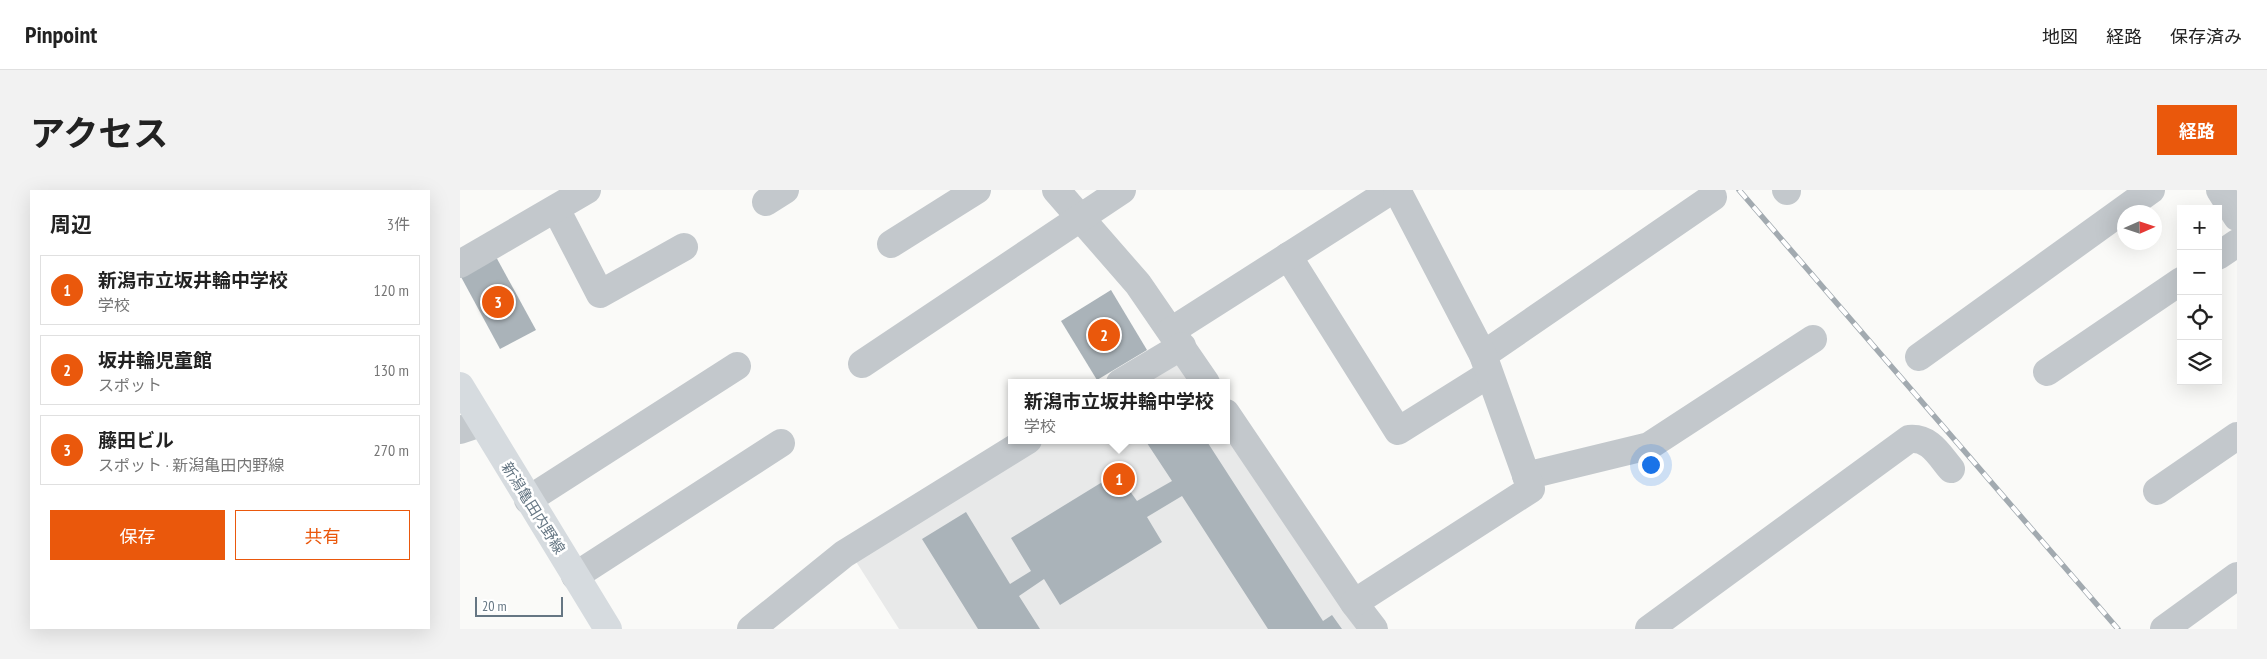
<!DOCTYPE html>
<html lang="ja">
<meta charset="utf-8">
<style>
:root{--surface:#fff;--page:#f2f2f2;--text:#222;--muted:#767676;--line:#e0e0e0;--accent:#ea580c}
body{margin:0;font-family:"PT Sans Narrow","Noto Sans JP",sans-serif;background:var(--page);color:var(--text)}
.controls{position:absolute;right:15px;top:15px;display:grid;overflow:hidden;border-radius:0px;box-shadow:0 5px 20px #0002}
.controls button{width:45px;height:45px;display:grid;place-items:center;padding:0;border:0;border-bottom:1px solid var(--line);background:var(--surface);color:var(--text);font:25px sans-serif}
.compass{position:absolute;left:1657px;top:15px;width:45px;height:45px;border-radius:50%;background:var(--surface);box-shadow:0 5px 20px #0002;rotate:87deg}
.scale{position:absolute;left:15px;bottom:12px;width:88px;box-sizing:border-box;padding-left:5px;border:2px solid #657683;border-top:0;font-size:14px;line-height:18px;white-space:nowrap;color:#657683;-webkit-text-stroke:4px #fff;paint-order:stroke}
.you{position:absolute;left:1190px;top:274px;width:18px;height:18px;margin:-12px;border:4px solid #fff;border-radius:50%;background:#1a73e8;box-shadow:0 0 0 8px #1a73e833}
.badge{display:grid;place-items:center;width:32px;height:32px;border-radius:50%;background:var(--accent);color:#fff;font-size:16px;font-weight:700}
.pin{position:absolute;translate:-50% -50%;border:2px solid #fff;box-shadow:0 1px 5px #0006}
.popup{position:absolute;left:548px;top:189px;width:222px;height:65px;box-sizing:border-box;display:grid;place-content:center;border-radius:0px;background:var(--surface);filter:drop-shadow(0 1px 4px #0005);font-size:16px;white-space:nowrap;color:var(--muted)}
.popup b{font-size:19px;color:var(--text)}
.popup::after{content:'';position:absolute;left:50%;top:100%;margin-left:-10px;border:10px solid transparent;border-top-color:var(--surface)}
.list{margin:0;padding:0;list-style:none}
h2{display:flex;justify-content:space-between;align-items:center;height:65px;margin:0;padding:0 20px;font-size:21px}
h2 small{font-size:16px;font-weight:400;color:var(--muted)}
.list li{display:grid;grid-template-columns:32px 1fr auto;gap:15px;align-items:center;box-sizing:border-box;height:70px;margin:0 10px 10px;padding:0 10px;border:1px solid var(--line);border-radius:0px}
.list b{display:block;font-size:19px;white-space:nowrap}
.list p{margin:0;font-size:16px;white-space:nowrap;color:var(--muted)}
.list em{font-size:16px;font-style:normal;color:var(--muted)}
.actions{display:flex;gap:10px;padding:15px 20px}
.actions a{flex:1;padding:11px 0;border:1px solid var(--accent);border-radius:0px;text-align:center;font-size:18px;color:var(--accent)}
.actions .main{background:var(--accent);color:#fff}
.icon{flex:none;width:28px;height:28px;fill:none;stroke:currentColor;stroke-width:2;stroke-linecap:round;stroke-linejoin:round}
.map{position:relative;flex:none;width:1777px;height:439px;overflow:hidden;border-radius:0px}
header{display:flex;align-items:center;gap:30px;box-sizing:border-box;height:70px;padding:0 25px;background:var(--surface);border-bottom:1px solid var(--line)}
header strong{font-size:24px}
nav{display:flex;gap:28px;margin-inline-start:auto;font-size:18px}
.intro{display:flex;align-items:center;justify-content:space-between;box-sizing:border-box;height:120px;padding:0 30px}
h1{margin:0;font-size:35px}
.button{padding:12px 22px;border-radius:0px;background:var(--accent);color:#fff;font-size:18px;font-weight:700}
main{display:flex;gap:30px;padding:0 30px}
aside{flex:1;background:var(--surface);border-radius:0px;box-shadow:0 5px 20px #0002}
.map>svg:first-child{display:block}
</style>
<header>
<strong>Pinpoint</strong>
<nav><a>地図</a><a>経路</a><a>保存済み</a></nav>
</header>
<div class="intro"><h1>アクセス</h1><a class="button">経路</a></div>
<main>
<aside>
<h2>周辺<small>3件</small></h2>
<ul class="list">
<li><span class="badge">1</span><div><b>新潟市立坂井輪中学校</b><p>学校</p></div><em>120 m</em></li>
<li><span class="badge">2</span><div><b>坂井輪児童館</b><p>スポット</p></div><em>130 m</em></li>
<li><span class="badge">3</span><div><b>藤田ビル</b><p>スポット · 新潟亀田内野線</p></div><em>270 m</em></li>
</ul>
<div class="actions"><a class="main">保存</a><a>共有</a></div>
</aside>
<div class="map">
<svg width="1777" height="439" viewBox="0 0 1777 439">
<rect width="100%" height="100%" fill="#fafaf8"/>
<g fill="#e8e9e9">
<path d="M 718,170 L 733,193 L 680,193 Z"/>
<path d="M 767,245 L 844,363 L 899,439 L 439,439 L 395,370 L 586,250 L 766,250 Z"/>
</g>
<g fill="#aab3b9">
<path d="M 35,65 L 76,140 L 40,159 L 0,85 Z"/>
<path d="M 651,100 L 687,160 L 637,190 L 601,131 Z"/>
<path d="M 685,250 L 746,250 L 863,431 L 872,425 L 882,439 L 808,439 L 722,306 L 687,327 L 702,352 L 600,415 L 584,389 L 559,406 L 580,439 L 518,439 L 462,349 L 506,322 L 550,394 L 571,381 L 551,348 L 657,283 L 677,311 L 712,291 Z"/>
</g>
<g fill="none" stroke-linecap="round" stroke-linejoin="round">
<g stroke="#c3c8cc" stroke-width="28">
<path d="M 596,0 L 678,94 L 746,193"/>
<path d="M 1326,0 L 1327,1"/>
<path d="M 1760,0 L 1777,27"/>
<path d="M 306,12 L 325,0"/>
<path d="M 96,19 L 140,104 L 224,57"/>
<path d="M 431,54 L 517,0"/>
<path d="M 828,66 L 938,241 L 1029,184"/>
<path d="M 1758,66 L 1777,53"/>
<path d="M 0,74 L 127,0"/>
<path d="M 711,141 L 932,0"/>
<path d="M 1023,165 L 1253,7"/>
<path d="M 1459,167 L 1691,0"/>
<path d="M 402,174 L 662,0"/>
<path d="M 1587,182 L 1721,91"/>
<path d="M 660,193 L 722,156"/>
<path d="M 766,223 L 894,413 L 914,439"/>
<path d="M 0,240 L 21,233"/>
<path d="M 1066,286 L 1189,256 L 1353,149"/>
<path d="M 1697,301 L 1777,246"/>
<path d="M 68,310 L 277,176"/>
<path d="M 115,386 L 321,253"/>
<path d="M 894,413 L 1071,299 L 1023,165 L 937,0"/>
<path d="M 291,439 L 384,364 L 568,250"/>
<path d="M 1189,439 L 1449,249 C 1470,247 1479,265 1491,279"/>
<path d="M 1704,439 L 1777,386"/>
</g>
<path stroke="#d6dbdf" stroke-width="28" d="M 0,196 L 148,439"/>
<g stroke="#a2aab0" stroke-width="5.5">
<path id="rail" d="M 1279,0 L 1658,439"/>
</g>
<use href="#rail" stroke="#fff" stroke-width="4" stroke-dasharray="11" stroke-linecap="butt"/>
</g>
<g text-anchor="middle" stroke-width="5" stroke-linejoin="round" paint-order="stroke">
<g font-size="15" fill="#657683" stroke="#fff">
<text transform="translate(73 318) rotate(58)" y="5">新潟亀田内野線</text>
</g>
</g>
</svg>
<div class="controls">
<button>+</button>
<button>−</button>
<button><svg class="icon" aria-label="locate" viewBox="0 0 24 24"><circle cx="12" cy="12" r="6"/><path d="M12 2v4M12 18v4M2 12h4M18 12h4"/></svg></button>
<button><svg class="icon" aria-label="layers" viewBox="0 0 24 24"><path d="M12 4l9 5-9 5-9-5zM3 14l9 5 9-5"/></svg></button>
</div>
<svg class="compass" viewBox="-18 -18 36 36"><path d="M0-13l5 13h-10z" fill="#e53935"/><path d="M0 13l5-13h-10z" fill="#767676"/></svg>
<div class="scale">20 m</div>
<div class="you"></div>
<div class="pin badge" style="left:659px;top:289px">1</div>
<div class="popup"><b>新潟市立坂井輪中学校</b>学校</div>
<div class="pin badge" style="left:644px;top:145px">2</div>
<div class="pin badge" style="left:38px;top:112px">3</div>
</div>
</main>
